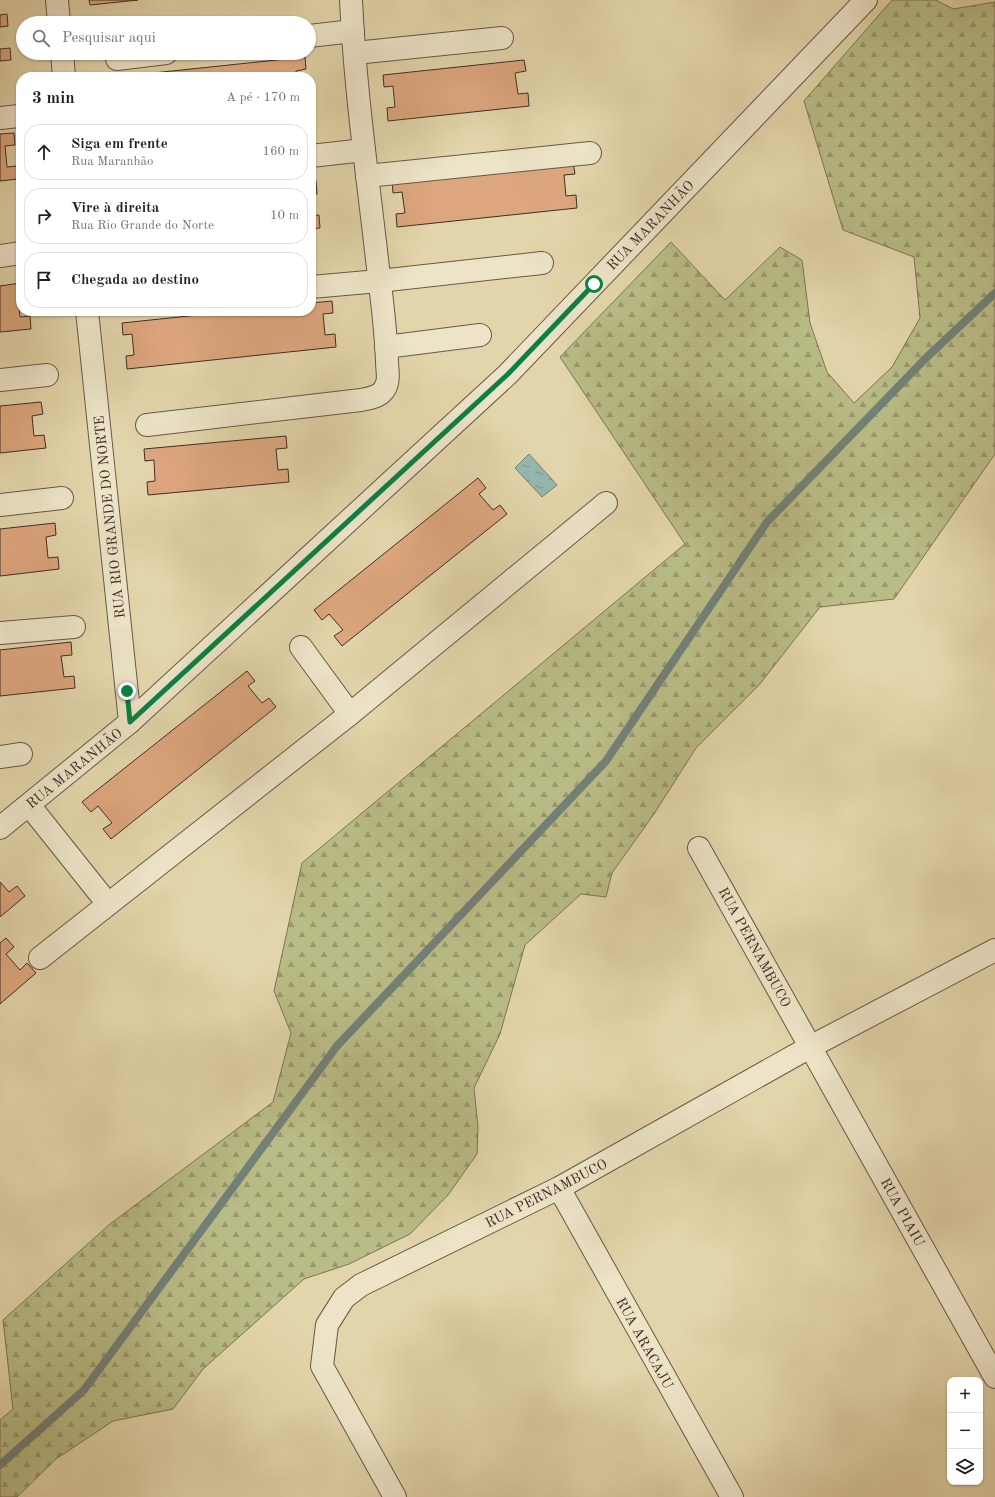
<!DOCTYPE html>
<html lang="pt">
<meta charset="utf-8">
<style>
:root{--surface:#fff;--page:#f2f2f2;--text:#222;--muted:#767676;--line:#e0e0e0}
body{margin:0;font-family:"Old Standard TT",serif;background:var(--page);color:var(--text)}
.controls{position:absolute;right:12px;bottom:12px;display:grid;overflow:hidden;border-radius:8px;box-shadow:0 1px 3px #0004}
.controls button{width:36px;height:36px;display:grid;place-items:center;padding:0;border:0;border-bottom:1px solid var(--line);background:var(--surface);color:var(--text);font:20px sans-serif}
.stop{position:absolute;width:12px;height:12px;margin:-9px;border:3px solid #0b8043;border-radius:50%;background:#fff}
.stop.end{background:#0b8043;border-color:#fff;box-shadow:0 1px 4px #0008}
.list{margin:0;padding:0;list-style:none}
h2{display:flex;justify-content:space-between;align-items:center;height:52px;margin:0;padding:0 16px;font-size:17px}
h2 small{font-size:13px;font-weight:400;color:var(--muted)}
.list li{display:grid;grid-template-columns:26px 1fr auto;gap:12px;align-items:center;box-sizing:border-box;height:56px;margin:0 8px 8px;padding:0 8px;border:1px solid var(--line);border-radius:16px}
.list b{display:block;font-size:15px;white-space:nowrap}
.list p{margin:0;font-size:13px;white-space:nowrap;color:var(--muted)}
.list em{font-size:13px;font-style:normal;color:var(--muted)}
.icon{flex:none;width:22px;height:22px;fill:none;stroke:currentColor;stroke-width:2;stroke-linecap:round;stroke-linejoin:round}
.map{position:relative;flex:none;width:995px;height:1497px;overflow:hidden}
.search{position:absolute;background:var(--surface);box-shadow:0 1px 3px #0004;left:16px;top:16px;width:300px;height:44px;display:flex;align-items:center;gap:10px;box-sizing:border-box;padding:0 14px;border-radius:22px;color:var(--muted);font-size:15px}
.panel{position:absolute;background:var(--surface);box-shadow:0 1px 3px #0004;left:16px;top:72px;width:300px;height:244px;border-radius:16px}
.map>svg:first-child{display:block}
</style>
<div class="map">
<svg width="995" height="1497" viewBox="0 0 995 1497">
<defs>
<pattern id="forest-firs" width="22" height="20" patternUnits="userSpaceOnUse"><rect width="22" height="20" fill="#b9bc86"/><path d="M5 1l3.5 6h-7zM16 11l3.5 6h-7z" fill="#98996d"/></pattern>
<pattern id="water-ripples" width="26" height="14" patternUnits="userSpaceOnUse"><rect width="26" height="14" fill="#96b8b0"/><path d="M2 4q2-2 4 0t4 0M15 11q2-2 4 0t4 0" fill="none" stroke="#7c968f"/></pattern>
</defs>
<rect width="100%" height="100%" fill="#e3d5ab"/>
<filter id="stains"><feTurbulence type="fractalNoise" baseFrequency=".005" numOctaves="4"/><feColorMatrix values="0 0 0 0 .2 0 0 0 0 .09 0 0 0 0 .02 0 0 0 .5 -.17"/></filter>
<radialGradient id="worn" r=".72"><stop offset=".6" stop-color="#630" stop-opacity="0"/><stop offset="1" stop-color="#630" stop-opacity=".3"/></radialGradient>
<path fill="url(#forest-firs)" stroke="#7c7556" d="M 892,0 L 936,0 L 953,9 L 995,2 L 995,454 L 894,599 L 820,607 L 759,685 L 696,748 L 654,814 L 612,873 L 606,897 L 581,894 L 525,945 L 500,1034 L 474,1088 L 478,1127 L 477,1154 L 448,1195 L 410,1234 L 349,1264 L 304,1279 L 203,1369 L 173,1409 L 113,1421 L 56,1459 L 17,1497 L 0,1497 L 0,1420 L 13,1409 L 3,1320 L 110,1224 L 273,1102 L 291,1033 L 274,991 L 302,863 L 685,544 L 560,357 L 671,242 L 725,300 L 780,247 L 802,260 L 810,323 L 827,372 L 854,403 L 892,367 L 920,318 L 914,257 L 843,230 L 804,101 Z"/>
<path fill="url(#water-ripples)" stroke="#738179" d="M 529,454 L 557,485 L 542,497 L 515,468 Z"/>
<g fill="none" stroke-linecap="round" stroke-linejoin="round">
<path stroke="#738179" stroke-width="8" d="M 0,1465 L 84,1390 L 337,1046 L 606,761 L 767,522 L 925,359 L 995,293"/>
</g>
<g fill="#dda67e" stroke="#3f2e26">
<path d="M 89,0 L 138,0 L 90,5 Z"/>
<path d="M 7,14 L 8,26 L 0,27 L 0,15 Z"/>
<path d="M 10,48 L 11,60 L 0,61 L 0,49 Z"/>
<path d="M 305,57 L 306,69 L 296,71 L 296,77 L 115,77 Z"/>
<path d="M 524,60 L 526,71 L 515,73 L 518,94 L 528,93 L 529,106 L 388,121 L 387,108 L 395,107 L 393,86 L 384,87 L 383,75 Z"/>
<path d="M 14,133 L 15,145 L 5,146 L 7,167 L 17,166 L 18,179 L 0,181 L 0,134 Z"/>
<path d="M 573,162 L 575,174 L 564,175 L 566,196 L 576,195 L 577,208 L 397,227 L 396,214 L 405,213 L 402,192 L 393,193 L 392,181 Z"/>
<path d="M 316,181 L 317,194 L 311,195 L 311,182 Z"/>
<path d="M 319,215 L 320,228 L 311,229 L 311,216 Z"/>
<path d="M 21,283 L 21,296 L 18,296 L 20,317 L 30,316 L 31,329 L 0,332 L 0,286 Z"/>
<path d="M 332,301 L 333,313 L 323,314 L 325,335 L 335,334 L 336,347 L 127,369 L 126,356 L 134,355 L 132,334 L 123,335 L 122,323 L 236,311 L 311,311 L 311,303 Z"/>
<path d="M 41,402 L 43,414 L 32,416 L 34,436 L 44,435 L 46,448 L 0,453 L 0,406 Z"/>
<path d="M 286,436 L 287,448 L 276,449 L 278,470 L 288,469 L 289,482 L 148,495 L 147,482 L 155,481 L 154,460 L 145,461 L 144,449 Z"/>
<path d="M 478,478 L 486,488 L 479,494 L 493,510 L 500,505 L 507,514 L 342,646 L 334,636 L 343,630 L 329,614 L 322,620 L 314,610 Z"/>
<path d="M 55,523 L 56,535 L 46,537 L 48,558 L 58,557 L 59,569 L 0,576 L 0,529 Z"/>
<path d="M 71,642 L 72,655 L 61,656 L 64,677 L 74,676 L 75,688 L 0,696 L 0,650 Z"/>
<path d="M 247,671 L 255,681 L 248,686 L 262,703 L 269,698 L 276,707 L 111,839 L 103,829 L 112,823 L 98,806 L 91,812 L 82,802 Z"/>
<path d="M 0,882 L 9,892 L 17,886 L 25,896 L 0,917 Z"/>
<path d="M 6,938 L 14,947 L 6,954 L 20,970 L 27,963 L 36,973 L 0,1004 L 0,943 Z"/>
</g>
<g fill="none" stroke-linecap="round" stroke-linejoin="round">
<g stroke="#685847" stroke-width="24">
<g id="minor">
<path d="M 57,0 L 59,23"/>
<path d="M 309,36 L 353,31"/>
<path d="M 62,53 L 64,77"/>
<path d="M 355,53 L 502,38"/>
<path d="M 117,59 L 166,53"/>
<path d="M 0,118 L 19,116"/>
<path d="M 311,156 L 364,150"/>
<path d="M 367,176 L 590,153"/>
<path d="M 0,256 L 21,253"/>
<path d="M 311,287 L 379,281 L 542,263"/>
<path d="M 87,311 L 130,722"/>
<path d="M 386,347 L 480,335"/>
<path d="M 0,380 L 47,375"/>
<path d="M 147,425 L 361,400 C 372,398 384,396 387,383 C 389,377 387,368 387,362 C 386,330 382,300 378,268 C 368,179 355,90 351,0"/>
<path d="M 0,505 L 62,498"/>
<path d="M 0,633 L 74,627"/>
<path d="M 301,647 L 350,714"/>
<path d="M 0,757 L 21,754"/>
<path d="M 29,805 L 108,904"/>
<path d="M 0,828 L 130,722 L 508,374 L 866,0"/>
<path d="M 699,848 L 995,1377"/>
<path d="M 40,958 L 350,714 L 606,503"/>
<path d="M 559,1188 L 732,1497"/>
<path d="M 395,1497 L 322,1366 L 327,1325 L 344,1298 L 361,1285 L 559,1188 L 810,1047 L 995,950"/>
</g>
</g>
<use href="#minor" stroke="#ede4c8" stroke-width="22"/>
</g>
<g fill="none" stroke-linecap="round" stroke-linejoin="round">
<path stroke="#0b8043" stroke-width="5" d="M 127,691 L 130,722 L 508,374 L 594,284"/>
</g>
<g text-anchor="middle" stroke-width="3" stroke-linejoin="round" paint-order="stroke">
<g font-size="14" fill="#3f2e26" stroke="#ede4c8">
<text transform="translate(650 225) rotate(-46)" y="5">RUA MARANHÃO</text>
<text transform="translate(109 517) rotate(-96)" y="5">RUA RIO GRANDE DO NORTE</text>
<text transform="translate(74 768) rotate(-39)" y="5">RUA MARANHÃO</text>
<text transform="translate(755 947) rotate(61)" y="5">RUA PERNAMBUCO</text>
<text transform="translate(546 1193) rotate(-27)" y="5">RUA PERNAMBUCO</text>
<text transform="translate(903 1212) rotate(61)" y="5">RUA PIAIU</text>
<text transform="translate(645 1343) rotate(61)" y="5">RUA ARACAJU</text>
</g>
</g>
<rect width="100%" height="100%" filter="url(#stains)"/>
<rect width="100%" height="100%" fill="url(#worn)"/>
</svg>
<div class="controls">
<button>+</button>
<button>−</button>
<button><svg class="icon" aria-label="layers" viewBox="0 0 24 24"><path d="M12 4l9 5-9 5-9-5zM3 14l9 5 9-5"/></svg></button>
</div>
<div class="stop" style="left:594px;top:284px"></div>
<div class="stop end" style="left:127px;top:691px"></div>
<div class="search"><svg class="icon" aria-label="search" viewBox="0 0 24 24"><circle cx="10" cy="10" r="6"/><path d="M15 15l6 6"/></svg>Pesquisar aqui</div>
<section class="panel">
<h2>3 min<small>A pé · 170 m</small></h2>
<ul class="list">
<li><svg class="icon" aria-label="ahead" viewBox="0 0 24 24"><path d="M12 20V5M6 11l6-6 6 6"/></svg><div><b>Siga em frente</b><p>Rua Maranhão</p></div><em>160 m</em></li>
<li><svg class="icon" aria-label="right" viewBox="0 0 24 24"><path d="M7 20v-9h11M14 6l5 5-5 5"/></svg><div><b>Vire à direita</b><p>Rua Rio Grande do Norte</p></div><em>10 m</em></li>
<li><svg class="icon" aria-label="arrive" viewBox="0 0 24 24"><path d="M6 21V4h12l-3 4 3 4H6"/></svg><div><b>Chegada ao destino</b></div></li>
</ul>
</section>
</div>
